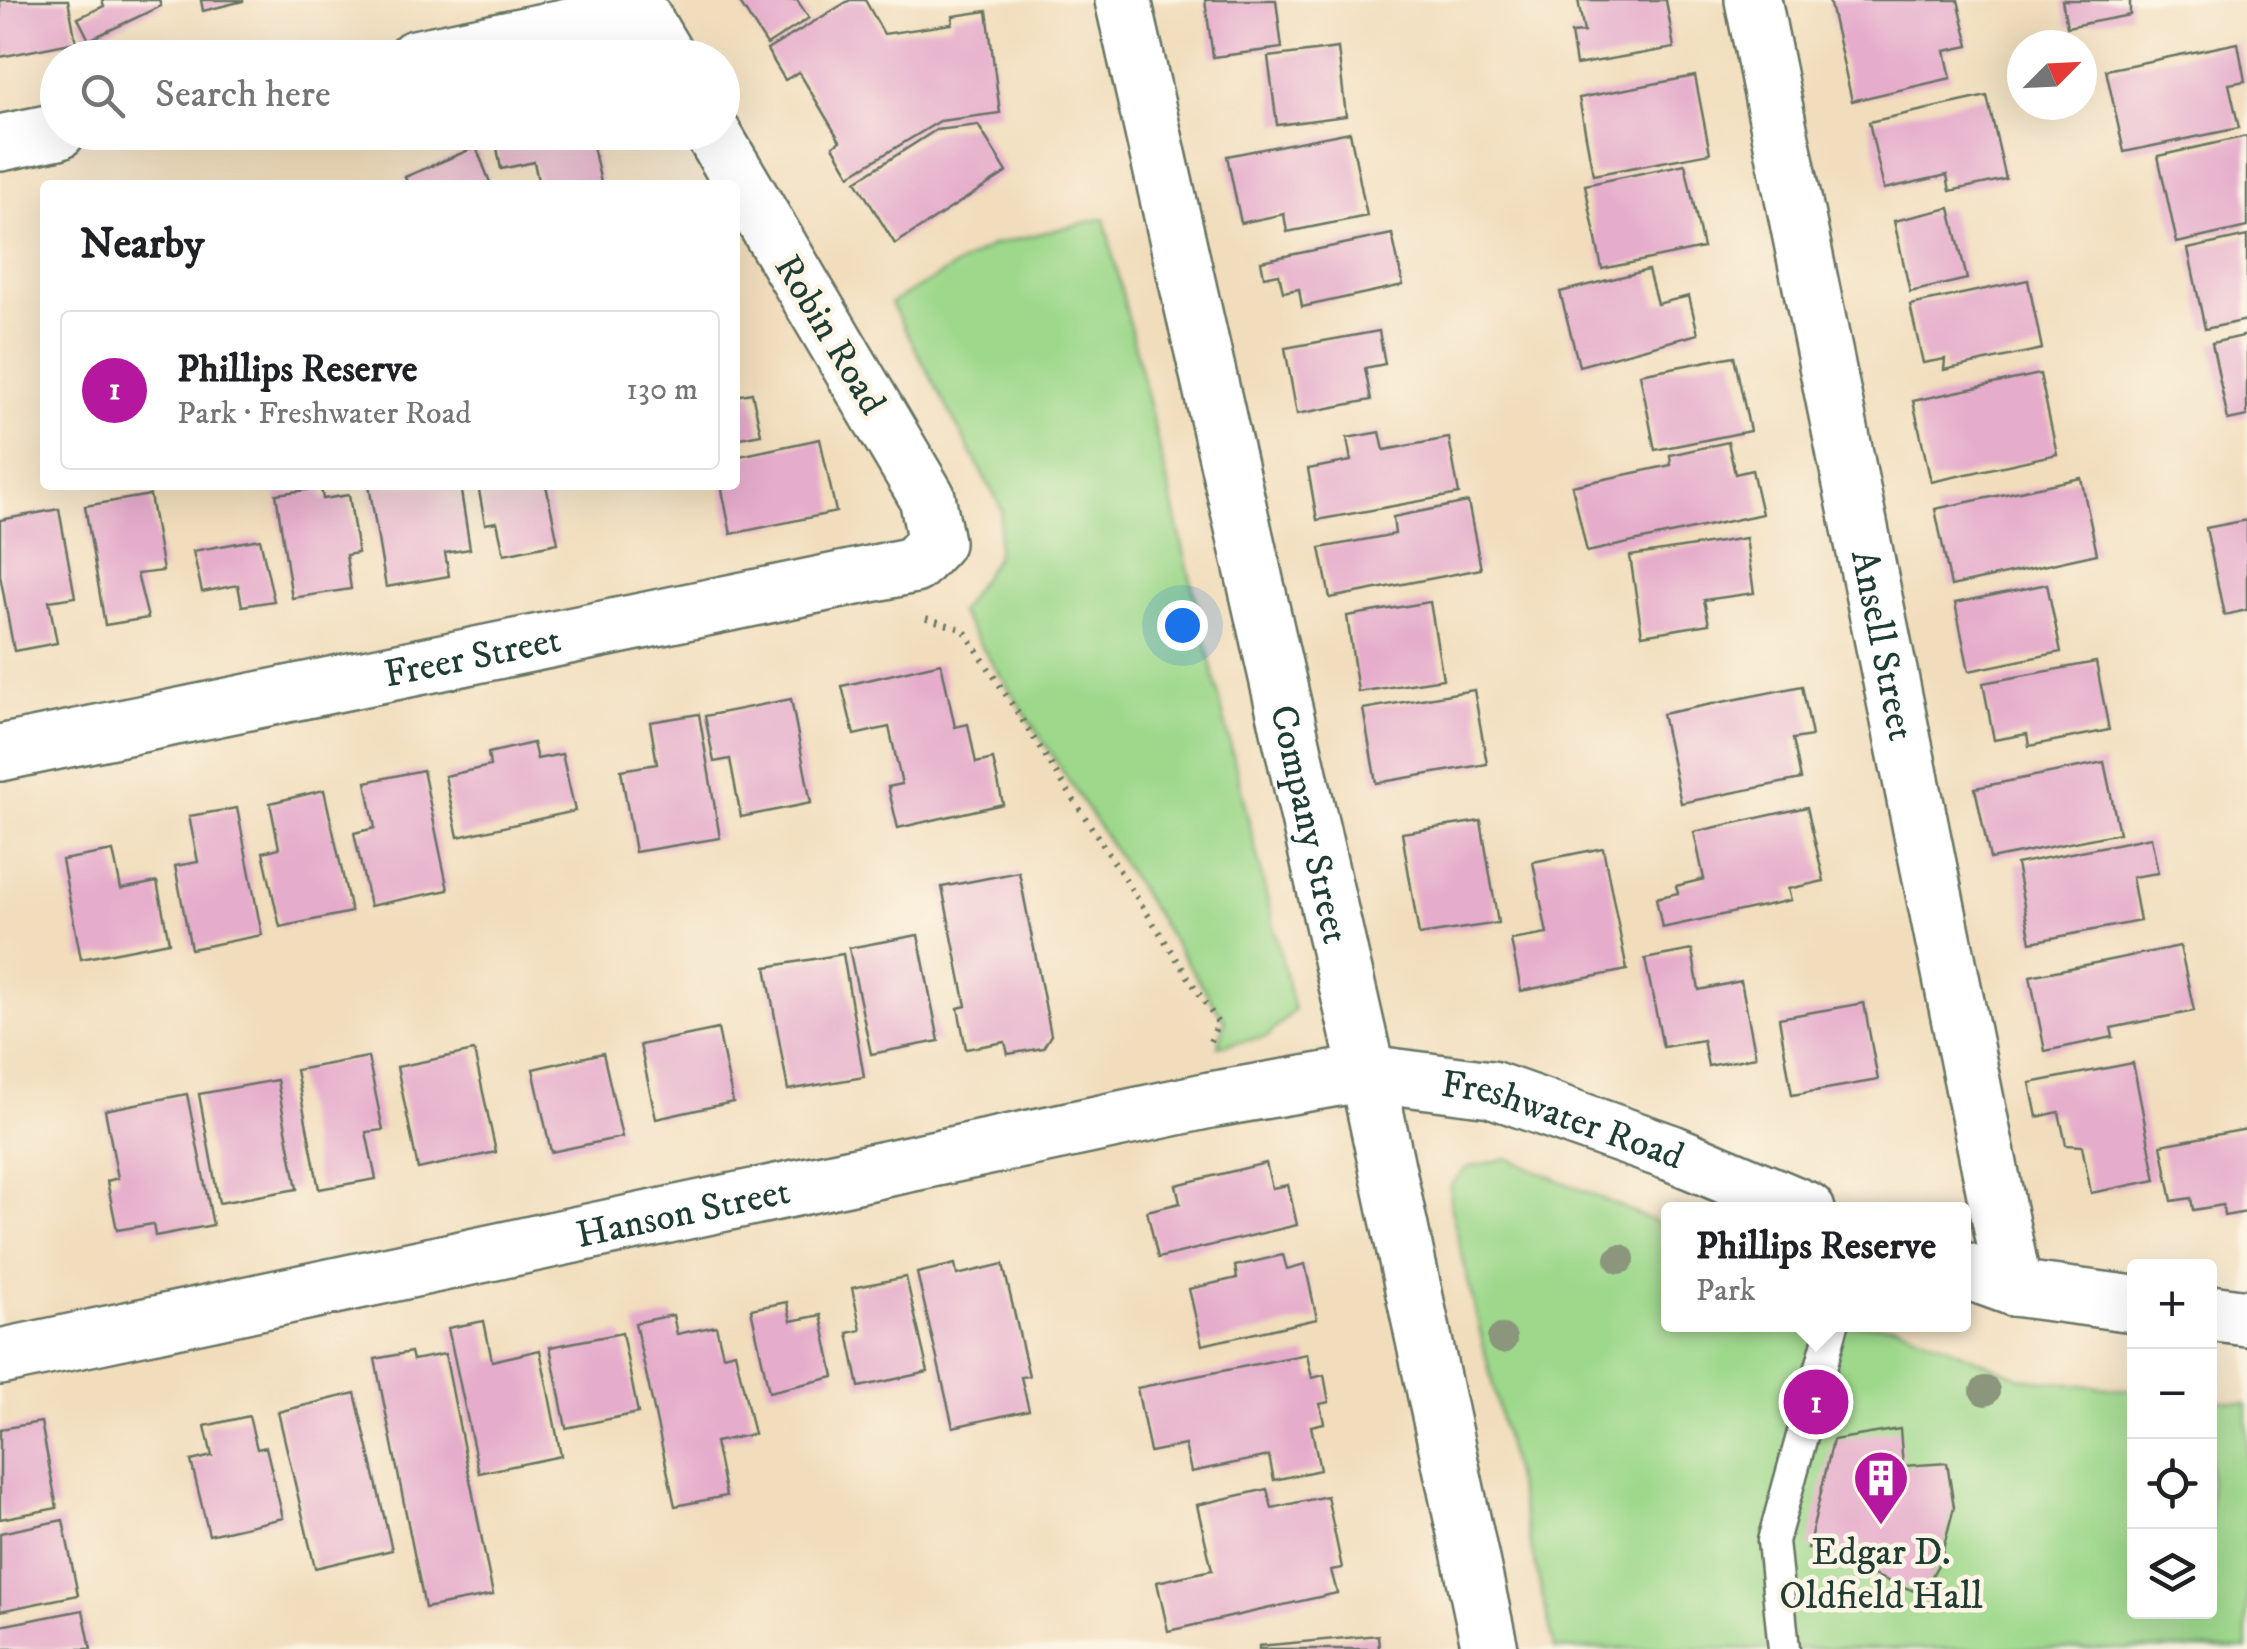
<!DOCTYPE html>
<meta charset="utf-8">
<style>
:root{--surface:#fff;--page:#f6f6f6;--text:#202124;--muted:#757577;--line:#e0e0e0;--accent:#b5179e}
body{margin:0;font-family:"IM FELL DW Pica",serif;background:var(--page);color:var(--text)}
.controls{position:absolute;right:30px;bottom:30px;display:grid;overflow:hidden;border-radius:10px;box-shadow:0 10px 40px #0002}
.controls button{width:90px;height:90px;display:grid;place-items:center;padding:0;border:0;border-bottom:2px solid var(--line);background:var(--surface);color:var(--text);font:50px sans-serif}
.compass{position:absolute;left:2007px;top:30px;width:90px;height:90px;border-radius:50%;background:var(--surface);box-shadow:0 10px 40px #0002;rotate:66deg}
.you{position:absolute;left:1182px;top:625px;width:35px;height:35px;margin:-25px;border:8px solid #fff;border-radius:50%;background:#1a73e8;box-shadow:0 0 0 15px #1a73e833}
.badge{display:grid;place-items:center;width:65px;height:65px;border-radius:50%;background:var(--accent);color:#fff;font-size:32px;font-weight:700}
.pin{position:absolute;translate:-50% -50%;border:5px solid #fff;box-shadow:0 2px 10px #0006}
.popup{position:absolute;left:1661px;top:1202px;width:310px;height:130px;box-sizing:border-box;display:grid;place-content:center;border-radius:10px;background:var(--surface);filter:drop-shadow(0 2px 8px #0005);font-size:32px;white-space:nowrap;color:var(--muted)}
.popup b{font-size:38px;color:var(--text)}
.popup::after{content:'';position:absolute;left:50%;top:100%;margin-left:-20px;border:20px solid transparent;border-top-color:var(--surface)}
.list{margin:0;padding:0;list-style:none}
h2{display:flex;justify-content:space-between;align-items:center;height:130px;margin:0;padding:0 40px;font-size:42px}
h2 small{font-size:32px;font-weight:400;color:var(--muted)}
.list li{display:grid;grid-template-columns:65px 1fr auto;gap:30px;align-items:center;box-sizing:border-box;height:160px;margin:0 20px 20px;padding:0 20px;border:2px solid var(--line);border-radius:10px}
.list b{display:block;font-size:38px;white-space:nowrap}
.list p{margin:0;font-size:32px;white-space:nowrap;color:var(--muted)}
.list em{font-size:32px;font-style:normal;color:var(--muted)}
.icon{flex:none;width:55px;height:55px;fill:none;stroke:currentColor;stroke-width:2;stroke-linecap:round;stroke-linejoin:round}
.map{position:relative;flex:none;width:2247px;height:1649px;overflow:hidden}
.search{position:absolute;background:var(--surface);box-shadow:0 10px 40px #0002;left:40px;top:40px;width:700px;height:110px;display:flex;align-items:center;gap:25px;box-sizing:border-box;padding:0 35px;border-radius:55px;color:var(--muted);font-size:38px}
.panel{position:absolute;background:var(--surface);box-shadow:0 10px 40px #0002;left:40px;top:180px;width:700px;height:310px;border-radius:10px}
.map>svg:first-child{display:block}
</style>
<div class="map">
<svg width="2247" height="1649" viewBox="0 0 2247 1649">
<rect width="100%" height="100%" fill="#fcf5e5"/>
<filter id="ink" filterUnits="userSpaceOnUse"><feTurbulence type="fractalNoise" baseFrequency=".01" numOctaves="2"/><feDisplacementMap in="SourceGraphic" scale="20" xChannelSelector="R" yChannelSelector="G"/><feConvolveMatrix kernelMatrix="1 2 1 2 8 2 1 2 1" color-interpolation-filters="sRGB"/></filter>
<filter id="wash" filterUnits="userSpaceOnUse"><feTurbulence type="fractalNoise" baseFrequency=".0048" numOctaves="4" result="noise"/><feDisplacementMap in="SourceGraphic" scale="40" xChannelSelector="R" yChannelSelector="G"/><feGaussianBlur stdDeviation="2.25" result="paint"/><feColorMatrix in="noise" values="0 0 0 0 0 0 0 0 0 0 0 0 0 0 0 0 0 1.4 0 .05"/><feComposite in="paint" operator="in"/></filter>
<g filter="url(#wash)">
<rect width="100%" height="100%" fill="#f1ddbc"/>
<g fill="#9dd88b" stroke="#5e8a60" stroke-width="2.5">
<path d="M 1104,218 L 1294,1010 L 1267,1037 L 1218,1046 L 1225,1021 L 959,612 L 996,558 L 1002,510 L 891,303 L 993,245 Z"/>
<path d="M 1507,1158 L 1668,1227 L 1668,1324 L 1896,1325 L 2021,1378 L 2134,1391 L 2134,1612 L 2210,1612 L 2210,1399 L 2247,1404 L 2247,1649 L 1555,1649 L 1451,1208 L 1450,1186 L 1466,1168 Z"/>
</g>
<g id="blocks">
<g fill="#e5accb">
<path d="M 0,0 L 68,0 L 76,42 L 0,57 Z"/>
<path d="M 102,0 L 159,0 L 161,6 L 89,40 L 78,18 L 104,6 Z"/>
<path d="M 201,0 L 243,0 L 243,1 L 203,11 Z"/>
<path d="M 738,0 L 797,0 L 809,18 L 767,45 Z"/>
<path d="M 850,0 L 865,0 L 884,34 L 952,24 L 953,16 L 987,11 L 1000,113 L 940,121 L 850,175 L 833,146 L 840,141 L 799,72 L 785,80 L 767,50 Z"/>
<path d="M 1205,0 L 1276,0 L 1282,48 L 1213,57 Z"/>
<path d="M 1578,0 L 1666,0 L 1674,48 L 1576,65 L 1571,33 L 1584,32 Z"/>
<path d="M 1829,0 L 1958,0 L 1969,46 L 1945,51 L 1951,78 L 1852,101 Z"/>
<path d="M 2062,0 L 2130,0 L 2130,15 L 2067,27 Z"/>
<path d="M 2238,43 L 2245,81 L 2229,84 L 2239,128 L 2124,152 L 2106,70 Z"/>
<path d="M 1338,48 L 1346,116 L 1277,125 L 1268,57 Z"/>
<path d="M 1695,76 L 1710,153 L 1593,175 L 1579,98 Z"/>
<path d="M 1987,96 L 2006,179 L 1950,191 L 1947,175 L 1884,189 L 1869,122 Z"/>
<path d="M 978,125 L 1007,172 L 895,244 L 856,181 L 936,130 Z"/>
<path d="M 494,132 L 590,132 L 601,183 L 539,185 L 534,162 L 501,169 Z"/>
<path d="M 1350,132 L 1367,216 L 1287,232 L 1284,214 L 1241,223 L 1227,156 Z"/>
<path d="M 2247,136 L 2247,227 L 2177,243 L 2158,156 Z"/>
<path d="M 476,147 L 491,185 L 408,185 L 405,177 Z"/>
<path d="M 1685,164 L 1703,248 L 1602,269 L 1585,185 Z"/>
<path d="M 1950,208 L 1967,279 L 1910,292 L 1894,221 Z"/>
<path d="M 1392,234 L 1403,285 L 1302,307 L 1299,289 L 1283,292 L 1279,274 L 1264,277 L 1261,261 Z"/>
<path d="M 2247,236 L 2247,320 L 2205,329 L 2188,249 Z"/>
<path d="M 1648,270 L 1657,304 L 1689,296 L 1698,334 L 1579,366 L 1560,292 Z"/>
<path d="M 2028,280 L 2042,349 L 1944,370 L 1945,359 L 1923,363 L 1910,305 Z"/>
<path d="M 1379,331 L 1385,364 L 1365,368 L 1371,400 L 1297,414 L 1285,348 Z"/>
<path d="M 2247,335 L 2247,416 L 2228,420 L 2212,343 Z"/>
<path d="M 1734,356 L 1750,431 L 1655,450 L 1640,374 Z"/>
<path d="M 2040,374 L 2057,454 L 1931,482 L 1913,401 Z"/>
<path d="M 752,393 L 761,434 L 735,439 L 735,396 Z"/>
<path d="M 1380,432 L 1384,450 L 1449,438 L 1459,494 L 1317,520 L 1308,469 L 1351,461 L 1347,438 Z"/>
<path d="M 820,439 L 836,512 L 731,534 L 721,485 L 735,485 L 735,457 Z"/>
<path d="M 1728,442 L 1735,474 L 1752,470 L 1762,514 L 1587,552 L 1572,486 L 1671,465 L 1670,455 Z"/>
<path d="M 2081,478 L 2097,554 L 1951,586 L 1935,509 Z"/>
<path d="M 369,485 L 460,485 L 470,549 L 445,553 L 449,576 L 386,587 Z"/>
<path d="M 478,485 L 546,485 L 558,543 L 504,554 L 497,522 L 485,524 Z"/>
<path d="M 321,488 L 323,499 L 349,495 L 358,553 L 346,555 L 351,589 L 292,598 L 276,494 Z"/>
<path d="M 150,495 L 163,571 L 137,574 L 148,618 L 105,625 L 85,506 Z"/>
<path d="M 1468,502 L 1481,569 L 1330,598 L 1320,548 L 1395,534 L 1393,517 Z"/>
<path d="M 59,509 L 75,597 L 49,601 L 57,643 L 14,651 L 0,575 L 0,520 Z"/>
<path d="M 2247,520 L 2247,610 L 2224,615 L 2206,528 Z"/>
<path d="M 1746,538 L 1754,593 L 1704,600 L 1709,624 L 1642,635 L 1630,556 Z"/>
<path d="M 260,539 L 274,601 L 242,606 L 238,585 L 202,592 L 193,551 Z"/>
<path d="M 2047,584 L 2061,652 L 1969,671 L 1955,603 Z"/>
<path d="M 1430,602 L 1443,679 L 1358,692 L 1347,616 Z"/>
<path d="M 2096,662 L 2109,730 L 2029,746 L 2027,734 L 1994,740 L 1983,683 Z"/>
<path d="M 941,663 L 955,727 L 968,724 L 976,763 L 993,759 L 1003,804 L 898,828 L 888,787 L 902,784 L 889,727 L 854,735 L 842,686 Z"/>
<path d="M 1802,686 L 1812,736 L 1793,739 L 1801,779 L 1681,803 L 1662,714 Z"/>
<path d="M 1474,690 L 1487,764 L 1376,783 L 1363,709 Z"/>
<path d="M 791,699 L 811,803 L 741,817 L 730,759 L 714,762 L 705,716 Z"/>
<path d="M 699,714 L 720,838 L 635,852 L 621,770 L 657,764 L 650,722 Z"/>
<path d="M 533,743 L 537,759 L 562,754 L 575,811 L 458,837 L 445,776 L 490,766 L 488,753 Z"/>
<path d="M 2104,762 L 2119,833 L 1990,859 L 1975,788 Z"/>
<path d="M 423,770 L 448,890 L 370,906 L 354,833 L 375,828 L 366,782 Z"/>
<path d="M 324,790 L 351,912 L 280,927 L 263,852 L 279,848 L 270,803 Z"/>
<path d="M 1807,807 L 1824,881 L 1788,889 L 1791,900 L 1662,928 L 1656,898 L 1678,893 L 1676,886 L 1704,879 L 1694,832 Z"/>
<path d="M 237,808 L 262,935 L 191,949 L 175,866 L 198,862 L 189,816 Z"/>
<path d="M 1481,821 L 1498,923 L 1419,935 L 1402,833 Z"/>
<path d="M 2151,837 L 2158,873 L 2132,877 L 2140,921 L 2031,942 L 2016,864 Z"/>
<path d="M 1603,848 L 1627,970 L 1521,991 L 1511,940 L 1547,934 L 1533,862 Z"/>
<path d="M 113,851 L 121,889 L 157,882 L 169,942 L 81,959 L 62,860 Z"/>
<path d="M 1019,872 L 1051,1035 L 1043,1048 L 1008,1054 L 1005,1042 L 966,1049 L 958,1008 L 966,1006 L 942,887 Z"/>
<path d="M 918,935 L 939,1041 L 871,1054 L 849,948 Z"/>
<path d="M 2180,946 L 2194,1011 L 2111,1028 L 2113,1037 L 2045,1051 L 2030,976 Z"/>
<path d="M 1692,950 L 1699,990 L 1741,981 L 1756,1057 L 1708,1066 L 1703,1040 L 1663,1047 L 1645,959 Z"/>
<path d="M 843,954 L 864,1077 L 788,1090 L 766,967 Z"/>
<path d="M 1864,1003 L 1878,1080 L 1792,1095 L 1779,1018 Z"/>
<path d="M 718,1029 L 733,1102 L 656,1119 L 640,1045 Z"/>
<path d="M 474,1051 L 496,1152 L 418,1169 L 397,1067 Z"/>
<path d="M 603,1053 L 622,1137 L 551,1152 L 533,1069 Z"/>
<path d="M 368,1057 L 383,1130 L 366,1132 L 376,1179 L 319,1189 L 296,1070 Z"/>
<path d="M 2133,1063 L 2156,1180 L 2091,1193 L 2082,1146 L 2066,1145 L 2059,1112 L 2037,1117 L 2030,1083 Z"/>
<path d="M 277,1080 L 297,1189 L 219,1203 L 199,1094 Z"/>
<path d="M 187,1094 L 213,1225 L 155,1236 L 153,1224 L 117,1230 L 107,1181 L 118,1178 L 105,1110 Z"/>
<path d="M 2247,1129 L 2247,1212 L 2224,1216 L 2223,1205 L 2193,1210 L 2191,1198 L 2172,1201 L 2161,1145 Z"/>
<path d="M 1266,1163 L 1272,1188 L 1288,1185 L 1297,1225 L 1158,1258 L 1147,1211 L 1180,1203 L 1176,1185 Z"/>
<path d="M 1283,1255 L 1287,1269 L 1305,1264 L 1317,1319 L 1202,1345 L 1189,1289 L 1237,1278 L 1235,1266 Z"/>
<path d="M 955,1264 L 957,1275 L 1003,1264 L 1029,1376 L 1021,1377 L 1029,1410 L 953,1427 L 917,1273 Z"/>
<path d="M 906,1277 L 928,1372 L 859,1387 L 848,1333 L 861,1330 L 852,1288 Z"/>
<path d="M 787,1302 L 791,1321 L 821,1315 L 834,1377 L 769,1392 L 751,1309 Z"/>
<path d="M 673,1315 L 677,1334 L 716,1326 L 723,1355 L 735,1352 L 754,1434 L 715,1442 L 726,1496 L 675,1506 L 635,1323 Z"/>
<path d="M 484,1321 L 492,1361 L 540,1350 L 561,1456 L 479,1473 L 448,1328 Z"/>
<path d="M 622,1333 L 638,1413 L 566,1428 L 550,1347 Z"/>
<path d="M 411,1352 L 413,1360 L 445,1354 L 493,1595 L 425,1608 L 375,1359 Z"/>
<path d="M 1307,1354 L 1312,1378 L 1324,1375 L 1329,1402 L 1320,1404 L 1324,1423 L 1311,1426 L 1320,1470 L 1274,1480 L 1269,1456 L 1191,1472 L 1185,1445 L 1150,1452 L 1137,1388 Z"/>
<path d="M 355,1393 L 392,1550 L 315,1568 L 278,1412 Z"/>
<path d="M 249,1416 L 257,1449 L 266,1447 L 283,1518 L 209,1535 L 191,1461 L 212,1456 L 205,1426 Z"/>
<path d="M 41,1422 L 57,1508 L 0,1519 L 0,1429 Z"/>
<path d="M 1900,1429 L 1903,1466 L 1947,1463 L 1954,1507 L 1940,1561 L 1922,1594 L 1834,1560 L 1837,1552 L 1808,1548 L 1833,1440 Z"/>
<path d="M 1267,1489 L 1272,1508 L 1327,1496 L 1342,1568 L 1331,1570 L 1337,1593 L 1168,1631 L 1157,1582 L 1212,1570 L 1197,1505 Z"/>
<path d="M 63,1520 L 78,1595 L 0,1611 L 0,1533 Z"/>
<path d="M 83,1610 L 91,1649 L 0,1649 L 0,1626 Z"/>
<path d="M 1378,1635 L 1379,1649 L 1259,1649 L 1259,1646 Z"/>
</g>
</g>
</g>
<g filter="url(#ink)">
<use href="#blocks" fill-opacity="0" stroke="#687564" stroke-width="2.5"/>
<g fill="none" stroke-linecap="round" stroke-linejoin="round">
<g stroke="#687564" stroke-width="35">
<path id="service" d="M 1784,1649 L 1773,1541 L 1833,1324"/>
</g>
<g stroke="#687564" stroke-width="60">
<g id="minor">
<path d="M 633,0 L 667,58"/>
<path id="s1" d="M 1123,0 L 1367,1073 L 1490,1649"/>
<path id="s2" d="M 1753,0 L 2014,1288"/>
<path d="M 415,58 L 640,11"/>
<path d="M 0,143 L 58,131"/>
<path id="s3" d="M 0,753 L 914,565 L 936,542 L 927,497 L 712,132"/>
<path d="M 1964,1270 L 2014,1288 L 2134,1304"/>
<path d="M 2210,1313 L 2247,1318"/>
<path id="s4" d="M 0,1357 L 1210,1100 L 1367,1073 L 1491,1089 L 1672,1153 L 1807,1210"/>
</g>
</g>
<path stroke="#687564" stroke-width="6" stroke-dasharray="2.5 8" stroke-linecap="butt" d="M 926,618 L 964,630 L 1218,1023 L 1208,1046"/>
<use href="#service" stroke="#fff" stroke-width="30"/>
<use href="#minor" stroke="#fff" stroke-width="55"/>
</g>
<g fill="#8b967b">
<circle cx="1620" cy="1259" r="15"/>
<circle cx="1502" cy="1339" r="15"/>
<circle cx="1985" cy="1391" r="15"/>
</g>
</g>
<defs>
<g id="building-pin" transform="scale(2.875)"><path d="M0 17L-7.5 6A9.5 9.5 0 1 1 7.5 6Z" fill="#b5179e" stroke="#fcf5e5"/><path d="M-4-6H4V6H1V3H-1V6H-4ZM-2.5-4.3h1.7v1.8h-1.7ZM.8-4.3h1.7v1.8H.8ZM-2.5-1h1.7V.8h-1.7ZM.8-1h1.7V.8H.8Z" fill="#fff"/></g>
</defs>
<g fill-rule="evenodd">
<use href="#building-pin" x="1881" y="1478"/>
</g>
<g text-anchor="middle" stroke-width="9" stroke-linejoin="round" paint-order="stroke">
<g font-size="38" fill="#1f3d34" stroke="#fcf5e5">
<text transform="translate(831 334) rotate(59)" y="13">Robin Road</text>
<text dy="13" stroke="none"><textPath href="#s2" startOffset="658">Ansell Street</textPath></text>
<text dy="13" stroke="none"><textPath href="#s3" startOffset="482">Freer Street</textPath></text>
<text dy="13" stroke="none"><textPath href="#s1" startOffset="845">Company Street</textPath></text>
<text dy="13" stroke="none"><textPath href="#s4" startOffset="1598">Freshwater Road</textPath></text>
<text dy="13" stroke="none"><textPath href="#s4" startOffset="698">Hanson Street</textPath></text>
</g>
<g font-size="38" fill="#1f3d34" stroke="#fcf5e5">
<text x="1881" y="1564">Edgar D.<tspan x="1881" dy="44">Oldfield Hall</tspan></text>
</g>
</g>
</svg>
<div class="controls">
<button>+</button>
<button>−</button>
<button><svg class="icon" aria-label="locate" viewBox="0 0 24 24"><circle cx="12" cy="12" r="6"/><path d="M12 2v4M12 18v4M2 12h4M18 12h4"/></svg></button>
<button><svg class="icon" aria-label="layers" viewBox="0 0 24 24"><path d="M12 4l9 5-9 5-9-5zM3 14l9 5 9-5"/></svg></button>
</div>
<svg class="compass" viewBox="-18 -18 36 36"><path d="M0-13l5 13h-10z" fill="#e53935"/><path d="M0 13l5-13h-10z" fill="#757577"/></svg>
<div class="you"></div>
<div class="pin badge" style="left:1816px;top:1402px">1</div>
<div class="popup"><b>Phillips Reserve</b>Park</div>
<div class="search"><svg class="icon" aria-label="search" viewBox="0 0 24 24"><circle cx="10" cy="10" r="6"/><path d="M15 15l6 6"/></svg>Search here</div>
<section class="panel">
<h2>Nearby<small></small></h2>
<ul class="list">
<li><span class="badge">1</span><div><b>Phillips Reserve</b><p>Park · Freshwater Road</p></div><em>130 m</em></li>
</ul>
</section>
</div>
